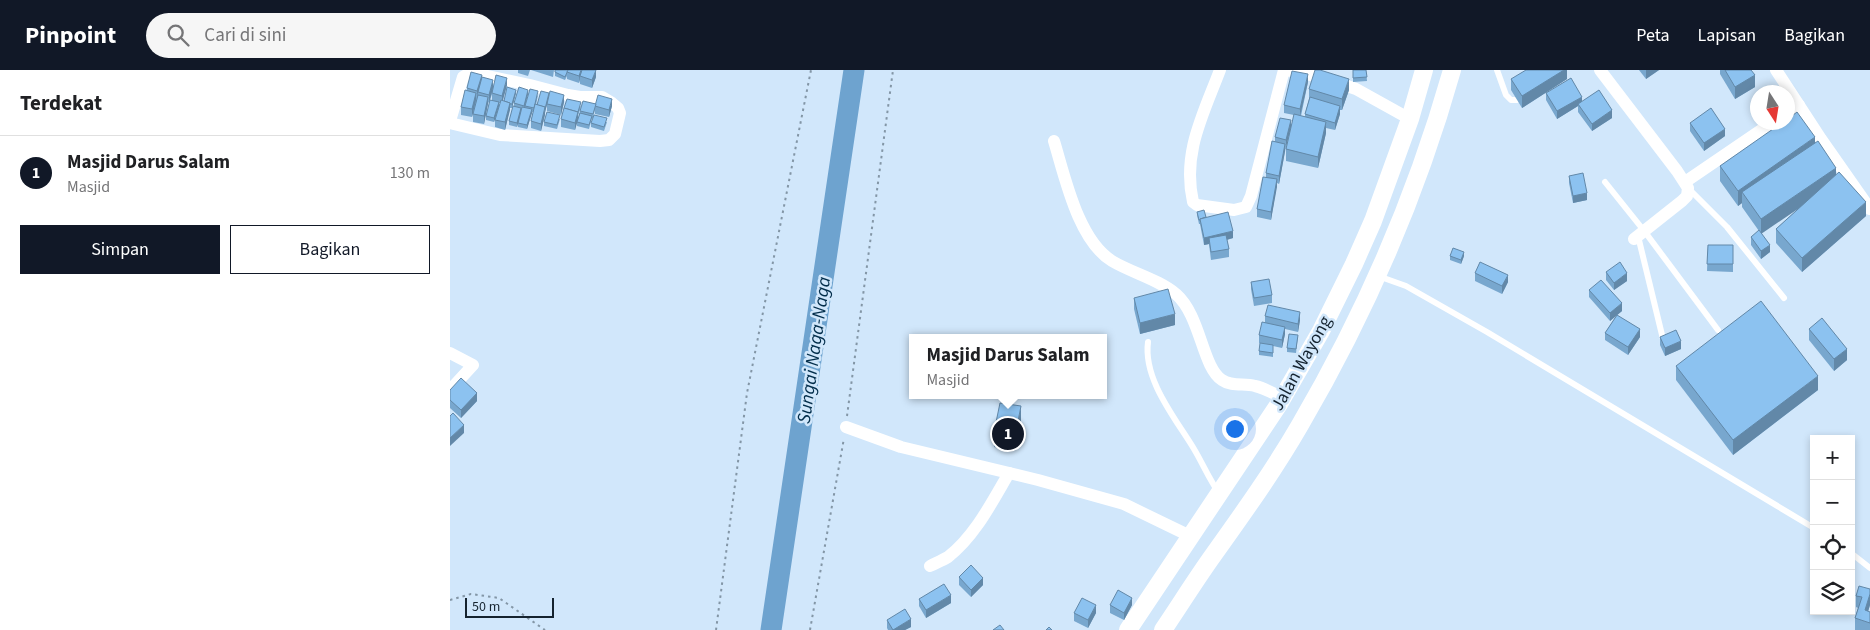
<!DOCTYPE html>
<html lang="id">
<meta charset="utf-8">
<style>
:root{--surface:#fff;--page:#f6f6f6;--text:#202124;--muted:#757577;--line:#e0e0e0;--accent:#111827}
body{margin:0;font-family:"Source Sans 3",sans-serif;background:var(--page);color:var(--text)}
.controls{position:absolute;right:15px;bottom:15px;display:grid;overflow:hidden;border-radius:0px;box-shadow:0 2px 8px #0003}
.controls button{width:45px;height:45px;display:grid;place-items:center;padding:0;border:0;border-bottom:1px solid var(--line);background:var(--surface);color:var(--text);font:25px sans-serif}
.compass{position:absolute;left:1300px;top:15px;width:45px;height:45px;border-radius:50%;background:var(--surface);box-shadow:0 2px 8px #0003;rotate:168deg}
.scale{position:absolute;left:15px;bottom:12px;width:89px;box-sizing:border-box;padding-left:5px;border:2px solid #15232f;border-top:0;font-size:14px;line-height:18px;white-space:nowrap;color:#15232f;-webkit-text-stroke:4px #d1e7fb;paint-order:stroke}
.you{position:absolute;left:784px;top:358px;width:18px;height:18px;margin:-12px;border:4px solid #fff;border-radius:50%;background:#1a73e8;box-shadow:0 0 0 8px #1a73e833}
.badge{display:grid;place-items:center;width:32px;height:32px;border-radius:50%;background:var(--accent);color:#fff;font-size:16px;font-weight:700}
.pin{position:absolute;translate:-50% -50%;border:2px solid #fff;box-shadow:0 1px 5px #0006}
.popup{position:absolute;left:459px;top:264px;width:198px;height:65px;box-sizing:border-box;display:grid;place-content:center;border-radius:0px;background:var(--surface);filter:drop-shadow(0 1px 4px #0005);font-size:16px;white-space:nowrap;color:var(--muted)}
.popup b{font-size:19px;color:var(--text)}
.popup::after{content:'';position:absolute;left:50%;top:100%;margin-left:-10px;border:10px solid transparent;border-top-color:var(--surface)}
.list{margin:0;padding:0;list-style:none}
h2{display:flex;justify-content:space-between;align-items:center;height:65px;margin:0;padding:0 20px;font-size:21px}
h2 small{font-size:16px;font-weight:400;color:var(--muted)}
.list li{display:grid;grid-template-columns:32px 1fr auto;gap:15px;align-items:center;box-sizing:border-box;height:75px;padding:0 20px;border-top:1px solid var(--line)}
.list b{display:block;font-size:19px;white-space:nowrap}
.list p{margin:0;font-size:16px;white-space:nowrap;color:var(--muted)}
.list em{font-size:16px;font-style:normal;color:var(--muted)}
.actions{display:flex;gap:10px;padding:15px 20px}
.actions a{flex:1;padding:11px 0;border:1px solid var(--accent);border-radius:0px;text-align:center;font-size:18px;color:var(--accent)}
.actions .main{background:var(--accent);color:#fff}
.icon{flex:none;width:28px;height:28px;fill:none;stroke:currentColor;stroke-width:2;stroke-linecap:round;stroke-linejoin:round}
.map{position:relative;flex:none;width:1420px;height:560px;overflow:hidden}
header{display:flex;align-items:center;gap:30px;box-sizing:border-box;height:70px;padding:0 25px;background:var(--accent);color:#fff}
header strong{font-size:24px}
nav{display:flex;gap:28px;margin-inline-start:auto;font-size:18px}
.search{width:350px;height:45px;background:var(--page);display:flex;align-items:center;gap:12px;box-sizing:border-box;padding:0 18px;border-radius:28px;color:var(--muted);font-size:19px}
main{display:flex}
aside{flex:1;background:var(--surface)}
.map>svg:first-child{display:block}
</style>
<header>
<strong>Pinpoint</strong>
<div class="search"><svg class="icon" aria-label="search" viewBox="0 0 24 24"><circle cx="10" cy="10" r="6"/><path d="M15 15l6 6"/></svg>Cari di sini</div>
<nav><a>Peta</a><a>Lapisan</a><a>Bagikan</a></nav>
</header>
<main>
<aside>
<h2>Terdekat<small></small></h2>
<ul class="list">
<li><span class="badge">1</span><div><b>Masjid Darus Salam</b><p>Masjid</p></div><em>130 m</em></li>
</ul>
<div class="actions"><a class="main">Simpan</a><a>Bagikan</a></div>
</aside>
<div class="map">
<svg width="1420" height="560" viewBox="0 0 1420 560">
<rect width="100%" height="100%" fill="#d1e7fb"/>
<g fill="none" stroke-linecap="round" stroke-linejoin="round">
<path stroke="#6ea3cf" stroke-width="21" d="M 321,560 L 404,0"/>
<g stroke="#8396a6" stroke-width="2" stroke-dasharray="2.5 4" stroke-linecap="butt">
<path d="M 397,346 L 443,0"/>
<path d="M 0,530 L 21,524 L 49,528 L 95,560"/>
<path d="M 266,560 L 297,323 L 361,0"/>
<path d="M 360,560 L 394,368"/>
</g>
<g stroke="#fff" stroke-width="6">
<path d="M 1047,0 L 1056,25 L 1061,30 L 1067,30"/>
<path d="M 1155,112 L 1195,162 L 1268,260"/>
<path d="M 1238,118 L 1277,157 L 1334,228"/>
<path d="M 1188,166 L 1213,269"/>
<path d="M 928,206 L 956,216 L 1037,262 L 1364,458"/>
<path d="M 698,272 C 693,310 726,349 744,379 C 753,394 759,409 769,423"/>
<path d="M 1401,483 L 1420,498"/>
</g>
<g stroke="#fff" stroke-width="12">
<path d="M 770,0 C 753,45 732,83 743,132 L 747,135 L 784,140 L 796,137 L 801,126 L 834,0"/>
<path d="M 837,0 L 871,7 L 906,19 L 960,49"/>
<path d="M 1150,0 L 1227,101 L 1238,118 L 1237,126 L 1232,131 L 1184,169"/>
<path d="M 1326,0 L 1371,69 L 1420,139"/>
<path d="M 1338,42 L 1349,35"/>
<path d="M 0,51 L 13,7 L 18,4 L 28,4 L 80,15 L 118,25 L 130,27 L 152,27 L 162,33 L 168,38 L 170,43 L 165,64 L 159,70 L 150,71 L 50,65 L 0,53"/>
<path d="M 604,71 C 615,107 628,170 662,191 C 682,203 708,209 726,224 C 751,246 752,297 772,310 C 782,317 794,313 805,316 C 815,318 824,324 833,328"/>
<path d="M 1235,112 L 1323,52"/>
<path d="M 0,283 L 23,295 L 0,320"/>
<path d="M 396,357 L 451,377 L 588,410 L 674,434 L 740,466"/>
<path d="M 480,496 C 486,493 493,490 498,487 C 525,466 542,432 559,403"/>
</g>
<g stroke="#fff" stroke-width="18">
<path d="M 678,560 L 829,334 L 871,261 L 904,194 L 923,151 L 960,49 L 974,0"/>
<path d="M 713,560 C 730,535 746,509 764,484 C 794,442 824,400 850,355 C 915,244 967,124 1002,0"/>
</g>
</g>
<g fill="#78a7ce">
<path d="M 68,0 L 80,0 L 78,6 L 68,3 Z"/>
<path d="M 81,0 L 104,0 L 103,7 Z"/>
<path d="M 105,0 L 146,7 L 142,18 L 130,14 L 130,10 L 129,13 L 117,9 L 117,6 L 115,10 L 105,6 Z"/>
<path d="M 903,0 L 916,0 L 917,11 L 903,12 Z"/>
<path d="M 1117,0 L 1117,9 L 1072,38 L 1061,20 L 1061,9 Z"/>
<path d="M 1189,0 L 1209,0 L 1196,9 Z"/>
<path d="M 1270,0 L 1301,0 L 1305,17 L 1285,29 L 1270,4 Z"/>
<path d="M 32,9 L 43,16 L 57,15 L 52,31 L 54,31 L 66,23 L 62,38 L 60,38 L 55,60 L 45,57 L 45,50 L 50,33 L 49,33 L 49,36 L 44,52 L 36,50 L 36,46 L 42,30 L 42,24 L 39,33 L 38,32 L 34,54 L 23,52 L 23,44 L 27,29 L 22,47 L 11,45 L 11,37 L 17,20 L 17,18 Z"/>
<path d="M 858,12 L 851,46 L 855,47 L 855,44 L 859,29 L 859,19 L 899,20 L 892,40 L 890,40 L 890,44 L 885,60 L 876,58 L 876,63 L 868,98 L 836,91 L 836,79 L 844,45 L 834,43 L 834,35 Z"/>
<path d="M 1096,23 L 1132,32 L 1162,48 L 1142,61 L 1128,42 L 1128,36 L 1107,49 L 1096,30 Z"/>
<path d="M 78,24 L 74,38 L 75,38 L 75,36 L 88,25 L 86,35 L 87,35 L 99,26 L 114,32 L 111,45 L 97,41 L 97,34 L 91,61 L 81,58 L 81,51 L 83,42 L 82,42 L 77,59 L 68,57 L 68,53 L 72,39 L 71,39 L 71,42 L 67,57 L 59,55 L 59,51 L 64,36 L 64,33 Z"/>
<path d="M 146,34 L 162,36 L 159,47 L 145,44 L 145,40 L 143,48 L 142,48 L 139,59 L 127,56 L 127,52 L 130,41 Z"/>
<path d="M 131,36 L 128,46 L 125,60 L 111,57 L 111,49 Z"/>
<path d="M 110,49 L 107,59 L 94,56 L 94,52 Z"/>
<path d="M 841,50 L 829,114 L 827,113 L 821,150 L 807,147 L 807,139 L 816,107 L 816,103 L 825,72 L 825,67 Z"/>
<path d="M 157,52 L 154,61 L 141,57 L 141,53 Z"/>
<path d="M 1240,53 L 1275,66 L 1254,81 L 1240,61 Z"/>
<path d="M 1365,73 L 1386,105 L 1416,146 L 1352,202 L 1326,173 L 1326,159 L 1351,136 L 1311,163 L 1320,182 L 1311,189 L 1301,175 L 1301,167 L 1309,161 L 1292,137 L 1292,133 L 1288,136 L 1270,111 L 1270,96 Z"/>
<path d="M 1119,106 L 1137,130 L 1123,133 L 1119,113 Z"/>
<path d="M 747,142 L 756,147 L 783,168 L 777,170 L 779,179 L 779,187 L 761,190 L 759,174 L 754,175 L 750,154 L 749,154 L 747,145 Z"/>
<path d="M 1258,175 L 1283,175 L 1283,202 L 1257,201 Z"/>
<path d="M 1000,186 L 1014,186 L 1011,194 L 1000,190 Z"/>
<path d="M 1156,202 L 1177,211 L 1164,220 L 1156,210 Z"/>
<path d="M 1025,203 L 1058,212 L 1052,224 L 1025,211 Z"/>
<path d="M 801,212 L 822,225 L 822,233 L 804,236 L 801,219 Z"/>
<path d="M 1139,220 L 1172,241 L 1167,245 L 1190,267 L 1178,285 L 1155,270 L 1155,263 L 1167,245 L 1160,251 L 1139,227 Z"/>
<path d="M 684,228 L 725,255 L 690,264 L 684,239 Z"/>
<path d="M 815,246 L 850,250 L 848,262 L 835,259 L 835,264 L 832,278 L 823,276 L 823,287 L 809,285 L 809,281 L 814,274 L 809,273 L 809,265 L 815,253 Z"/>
<path d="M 1359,259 L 1397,290 L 1384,301 L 1359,270 Z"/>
<path d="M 848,265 L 846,283 L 837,282 L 837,278 Z"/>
<path d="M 1210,267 L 1231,279 L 1215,286 L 1210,275 Z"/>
<path d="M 1226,296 L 1368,320 L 1283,385 L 1226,310 Z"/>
<path d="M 0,320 L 27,331 L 11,348 L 0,338 Z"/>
<path d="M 571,351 L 565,381 L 544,377 L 544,362 Z"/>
<path d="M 509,507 L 533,515 L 521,527 L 509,515 Z"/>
<path d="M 1420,519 L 1420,535 L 1418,541 L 1420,542 L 1420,560 L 1405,560 L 1405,548 L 1408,538 L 1406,537 L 1406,526 Z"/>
<path d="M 469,529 L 501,533 L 476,548 L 469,536 Z"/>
<path d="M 660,535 L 682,535 L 674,550 L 660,543 Z"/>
<path d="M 624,543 L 646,543 L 638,558 L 624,551 Z"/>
<path d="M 437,550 L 461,557 L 455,560 L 438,560 L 437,558 Z"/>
</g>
<g fill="#6288a8">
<path d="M 131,0 L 134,0 L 130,6 L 129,13 L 129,6 Z"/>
<path d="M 146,0 L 146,7 L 142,18 L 142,10 Z"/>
<path d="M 1114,0 L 1117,0 L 1117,9 L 1072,38 L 1072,26 Z"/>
<path d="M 1196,0 L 1209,0 L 1196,9 Z"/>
<path d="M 858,4 L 858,12 L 850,46 L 850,39 Z"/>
<path d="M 32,5 L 32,12 L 28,22 L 27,29 L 27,21 Z"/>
<path d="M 1305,5 L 1305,17 L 1285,29 L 1285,17 Z"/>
<path d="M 57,8 L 57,15 L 52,34 L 52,26 Z"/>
<path d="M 899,9 L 899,20 L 892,40 L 892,29 Z"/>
<path d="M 43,10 L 43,18 L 39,33 L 39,25 Z"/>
<path d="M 66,20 L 66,23 L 62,38 L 62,34 Z"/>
<path d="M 78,20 L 78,24 L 74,40 L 74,36 Z"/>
<path d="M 26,23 L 26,30 L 22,47 L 22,39 Z"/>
<path d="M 99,23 L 99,27 L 95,42 L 95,45 L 91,61 L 91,54 Z"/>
<path d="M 114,25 L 114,32 L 111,45 L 111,37 Z"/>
<path d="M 38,27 L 38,34 L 34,54 L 34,46 Z"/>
<path d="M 1132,27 L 1132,35 L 1128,34 L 1128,36 L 1107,49 L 1107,41 Z"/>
<path d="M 162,29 L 162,36 L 159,47 L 159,40 Z"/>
<path d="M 49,32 L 49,36 L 44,52 L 44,48 Z"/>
<path d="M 60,33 L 60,40 L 55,60 L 55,52 Z"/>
<path d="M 890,36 L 890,44 L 885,60 L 885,53 Z"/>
<path d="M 71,38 L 71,42 L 67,57 L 67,53 Z"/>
<path d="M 82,39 L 82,43 L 77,59 L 77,55 Z"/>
<path d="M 1162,40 L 1162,48 L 1142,61 L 1142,54 Z"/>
<path d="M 128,42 L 128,50 L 125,60 L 125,53 Z"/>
<path d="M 841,50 L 841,58 L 836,77 L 836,70 Z"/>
<path d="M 876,52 L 876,63 L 868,98 L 868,87 Z"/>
<path d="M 1275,59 L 1275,66 L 1254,81 L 1254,73 Z"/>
<path d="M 1365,67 L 1365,82 L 1292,122 L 1292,133 L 1288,136 L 1288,121 Z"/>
<path d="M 835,74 L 835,81 L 829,114 L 829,106 Z"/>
<path d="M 1386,98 L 1386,113 L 1311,164 L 1311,149 Z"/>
<path d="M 827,109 L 827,117 L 821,150 L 821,142 Z"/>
<path d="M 1137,123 L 1137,130 L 1123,133 L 1123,126 Z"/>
<path d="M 1416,132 L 1416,146 L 1352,202 L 1352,188 Z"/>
<path d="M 783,161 L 783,168 L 760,174 L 759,168 L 759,174 L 754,175 L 754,168 Z"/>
<path d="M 1320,175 L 1320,182 L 1311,189 L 1311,181 Z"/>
<path d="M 1014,182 L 1014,186 L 1011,194 L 1011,190 Z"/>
<path d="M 1177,203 L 1177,211 L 1164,220 L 1164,213 Z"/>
<path d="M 1058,205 L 1058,212 L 1052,224 L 1052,216 Z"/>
<path d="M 1172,233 L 1172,241 L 1160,251 L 1160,243 Z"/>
<path d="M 850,242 L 850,250 L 848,262 L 848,254 Z"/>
<path d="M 725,244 L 725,255 L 690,264 L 690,253 Z"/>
<path d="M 835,257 L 835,264 L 832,278 L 832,270 Z"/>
<path d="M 1190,259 L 1190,267 L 1178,285 L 1178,277 Z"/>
<path d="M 1231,271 L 1231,279 L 1215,286 L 1215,278 Z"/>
<path d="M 1397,279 L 1397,290 L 1384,301 L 1384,289 Z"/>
<path d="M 1368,306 L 1368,320 L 1283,385 L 1283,370 Z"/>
<path d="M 27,323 L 27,331 L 11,348 L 11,340 Z"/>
<path d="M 571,336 L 571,351 L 565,381 L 565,366 Z"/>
<path d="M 14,355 L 14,363 L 0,376 L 0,368 Z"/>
<path d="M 533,508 L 533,515 L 521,527 L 521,520 Z"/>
<path d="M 1420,524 L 1420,535 L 1415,552 L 1415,540 Z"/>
<path d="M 501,525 L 501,533 L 476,548 L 476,540 Z"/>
<path d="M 682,528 L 682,535 L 674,550 L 674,543 Z"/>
<path d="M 646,535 L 646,543 L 638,558 L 638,550 Z"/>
<path d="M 461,549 L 461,557 L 455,560 L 443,560 Z"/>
</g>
<g fill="#8cc2f0" stroke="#6288a8">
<path d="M 105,0 L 118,0 L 115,7 L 105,2 Z"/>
<path d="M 118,0 L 131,0 L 129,6 L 117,2 Z"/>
<path d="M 132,0 L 146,0 L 142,10 L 130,6 Z"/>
<path d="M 865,0 L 870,0 L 899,9 L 892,29 L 859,19 Z"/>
<path d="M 903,0 L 916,0 L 917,7 L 903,8 Z"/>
<path d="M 1076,0 L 1114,0 L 1072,26 L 1061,9 Z"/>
<path d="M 1275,0 L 1301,0 L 1305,5 L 1285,17 Z"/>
<path d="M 842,1 L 858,4 L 850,39 L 834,35 Z"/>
<path d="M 21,2 L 32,5 L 27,21 L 17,18 Z"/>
<path d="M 46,5 L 57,8 L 52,26 L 42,23 Z"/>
<path d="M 32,7 L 43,10 L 39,25 L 28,22 Z"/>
<path d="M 1121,8 L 1132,27 L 1107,41 L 1096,23 Z"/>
<path d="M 57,17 L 66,20 L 62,34 L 60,34 L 60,33 L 54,31 Z"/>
<path d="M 69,17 L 78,20 L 74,36 L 64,33 Z"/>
<path d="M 80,19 L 88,21 L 84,38 L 75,36 Z"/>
<path d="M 15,20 L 26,23 L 22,39 L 11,37 Z"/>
<path d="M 1149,20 L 1162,40 L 1142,54 L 1128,34 Z"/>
<path d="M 91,21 L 99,23 L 95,39 L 95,37 L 87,35 Z"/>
<path d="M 100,21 L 114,25 L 111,37 L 97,34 Z"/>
<path d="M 28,25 L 38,27 L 34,46 L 23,44 Z"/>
<path d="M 148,25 L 162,29 L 159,40 L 145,36 Z"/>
<path d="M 860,27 L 890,36 L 885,53 L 855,44 Z"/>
<path d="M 117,29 L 131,32 L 128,42 L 114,38 Z"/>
<path d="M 40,30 L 49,32 L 44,48 L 36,46 Z"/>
<path d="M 51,30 L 60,33 L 55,52 L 45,50 Z"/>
<path d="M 133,31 L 146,34 L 143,44 L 130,41 Z"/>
<path d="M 85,34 L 95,37 L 91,54 L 81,51 Z"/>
<path d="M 63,36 L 71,38 L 67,53 L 59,51 Z"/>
<path d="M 72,37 L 82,39 L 77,55 L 68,53 Z"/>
<path d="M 114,38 L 128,42 L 125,53 L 111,49 Z"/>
<path d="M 1261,38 L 1275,59 L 1254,73 L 1240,53 Z"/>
<path d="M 97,42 L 110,45 L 107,55 L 94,52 Z"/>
<path d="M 1347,42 L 1365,67 L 1288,121 L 1270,96 L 1333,52 L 1338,52 L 1338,49 Z"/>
<path d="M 130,43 L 142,46 L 139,55 L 127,52 Z"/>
<path d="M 844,44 L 876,52 L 868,87 L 836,79 Z"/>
<path d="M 144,45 L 157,48 L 154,57 L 141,53 Z"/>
<path d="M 830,48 L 841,50 L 836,70 L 825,67 Z"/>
<path d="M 822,71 L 835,74 L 829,106 L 816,103 Z"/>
<path d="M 1368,71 L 1386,98 L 1311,149 L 1292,122 Z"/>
<path d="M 1389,102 L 1416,132 L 1352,188 L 1326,159 Z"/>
<path d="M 1133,103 L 1137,123 L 1123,126 L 1119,106 Z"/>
<path d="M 813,107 L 827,109 L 821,142 L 807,139 Z"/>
<path d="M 754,140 L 756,147 L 750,149 L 750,150 L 749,150 L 747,142 Z"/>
<path d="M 778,142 L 783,161 L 754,168 L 750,149 Z"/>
<path d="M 1309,160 L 1320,175 L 1311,181 L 1301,167 Z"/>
<path d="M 776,165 L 779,179 L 761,182 L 759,168 Z"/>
<path d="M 1258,175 L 1283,175 L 1283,194 L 1257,194 Z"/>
<path d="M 1003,178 L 1014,182 L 1011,190 L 1000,186 Z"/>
<path d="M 1030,192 L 1058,205 L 1052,216 L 1025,203 Z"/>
<path d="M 1170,192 L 1177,203 L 1164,213 L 1156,202 Z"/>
<path d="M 819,209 L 822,225 L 804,228 L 801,212 Z"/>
<path d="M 1151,210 L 1172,233 L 1160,243 L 1139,220 Z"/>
<path d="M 718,219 L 725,244 L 690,253 L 684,228 Z"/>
<path d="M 1311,231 L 1368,306 L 1283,370 L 1226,296 Z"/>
<path d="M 818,235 L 850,242 L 848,254 L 815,246 Z"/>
<path d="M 1167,245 L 1190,259 L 1178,277 L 1155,263 Z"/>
<path d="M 1372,248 L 1397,279 L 1384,289 L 1359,259 Z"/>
<path d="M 812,252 L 835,257 L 832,270 L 809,265 Z"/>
<path d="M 1226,260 L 1231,271 L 1215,278 L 1210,267 Z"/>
<path d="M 839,264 L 848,265 L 846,279 L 837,278 Z"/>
<path d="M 810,273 L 823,275 L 823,283 L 809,281 Z"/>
<path d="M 11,308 L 27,323 L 11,340 L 0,330 L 0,320 Z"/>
<path d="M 550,333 L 571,336 L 565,366 L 544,362 Z"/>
<path d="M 3,343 L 14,355 L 0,368 L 0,346 Z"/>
<path d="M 521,495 L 533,508 L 521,520 L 509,507 Z"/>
<path d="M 494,514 L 501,525 L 476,540 L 469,529 Z"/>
<path d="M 1409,516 L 1420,519 L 1420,524 L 1415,540 L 1420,542 L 1420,553 L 1405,548 L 1412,527 L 1406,526 Z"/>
<path d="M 668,520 L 682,528 L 674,543 L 660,535 Z"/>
<path d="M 632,528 L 646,535 L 638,550 L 624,543 Z"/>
<path d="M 455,539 L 461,549 L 443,560 L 437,550 Z"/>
<path d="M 550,555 L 554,560 L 543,560 Z"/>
<path d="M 599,557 L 602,560 L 596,560 Z"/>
</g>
<g text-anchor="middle" stroke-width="5" stroke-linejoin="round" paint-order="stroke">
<g font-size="18" fill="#15232f" stroke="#d1e7fb">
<text transform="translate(851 293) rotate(-61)" y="6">Jalan Wayong</text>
</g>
<g font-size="19" font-style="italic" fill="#032e4b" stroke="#d1e7fb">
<text transform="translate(363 280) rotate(-82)" y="7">Sungai Naga-Naga</text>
</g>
</g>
</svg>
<div class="controls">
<button>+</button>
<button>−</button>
<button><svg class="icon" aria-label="locate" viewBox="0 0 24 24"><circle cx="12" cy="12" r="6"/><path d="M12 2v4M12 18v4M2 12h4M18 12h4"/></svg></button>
<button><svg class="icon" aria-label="layers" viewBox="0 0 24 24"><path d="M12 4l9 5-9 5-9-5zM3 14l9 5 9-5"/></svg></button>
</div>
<svg class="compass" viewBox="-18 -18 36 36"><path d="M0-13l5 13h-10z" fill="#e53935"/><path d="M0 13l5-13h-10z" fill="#757577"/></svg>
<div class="scale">50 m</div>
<div class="you"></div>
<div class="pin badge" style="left:558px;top:364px">1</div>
<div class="popup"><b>Masjid Darus Salam</b>Masjid</div>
</div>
</main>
